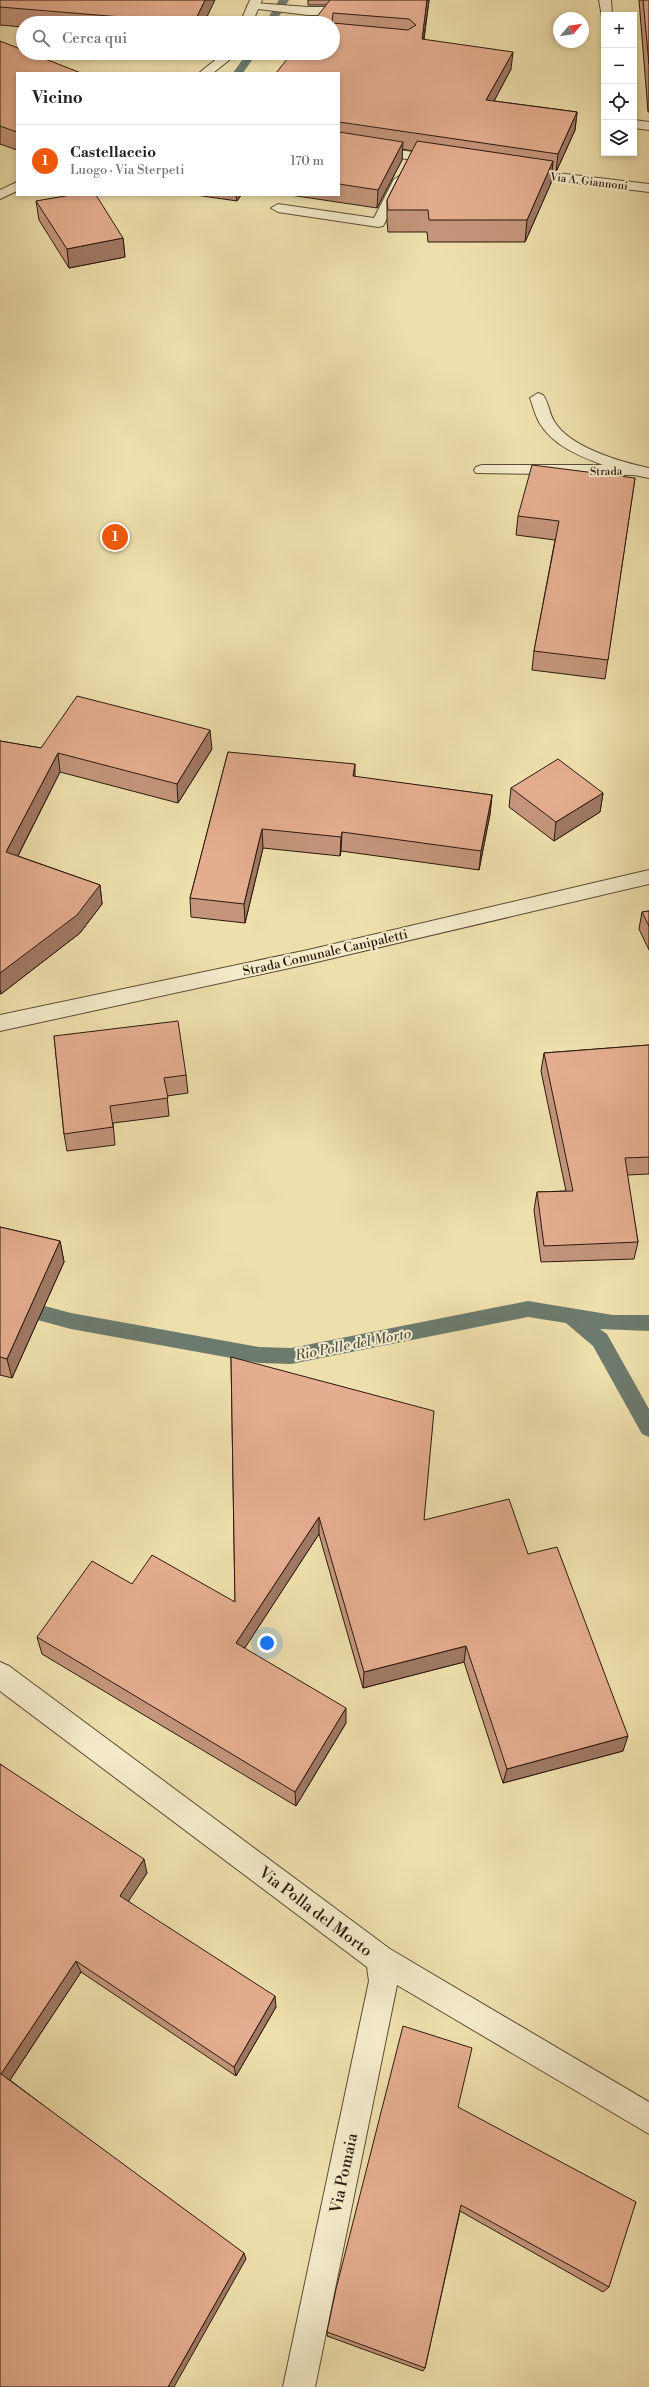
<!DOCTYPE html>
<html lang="it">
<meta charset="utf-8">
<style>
:root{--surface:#fff;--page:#f6f6f6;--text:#202124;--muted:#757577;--line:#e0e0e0;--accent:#ea580c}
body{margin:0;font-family:"Libre Bodoni",serif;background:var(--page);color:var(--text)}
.controls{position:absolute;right:12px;top:12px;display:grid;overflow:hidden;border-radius:0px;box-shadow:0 2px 6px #0003}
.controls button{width:36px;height:36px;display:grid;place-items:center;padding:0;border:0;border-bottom:1px solid var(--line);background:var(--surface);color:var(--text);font:20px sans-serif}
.compass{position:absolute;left:553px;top:12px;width:36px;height:36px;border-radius:50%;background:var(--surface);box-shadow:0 2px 6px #0003;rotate:61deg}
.you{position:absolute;left:267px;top:1643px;width:14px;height:14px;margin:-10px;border:3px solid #fff;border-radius:50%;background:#1a73e8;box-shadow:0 0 0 6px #1a73e833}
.badge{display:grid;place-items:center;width:26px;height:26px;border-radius:50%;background:var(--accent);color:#fff;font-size:13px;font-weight:700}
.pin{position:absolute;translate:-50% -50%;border:2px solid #fff;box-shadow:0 1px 4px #0006}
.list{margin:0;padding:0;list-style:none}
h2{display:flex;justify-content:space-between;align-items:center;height:52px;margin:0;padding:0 16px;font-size:17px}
h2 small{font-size:13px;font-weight:400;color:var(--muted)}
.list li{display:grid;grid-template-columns:26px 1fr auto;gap:12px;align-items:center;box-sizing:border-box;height:72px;padding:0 16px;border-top:1px solid var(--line)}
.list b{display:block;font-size:15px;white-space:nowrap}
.list p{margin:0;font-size:13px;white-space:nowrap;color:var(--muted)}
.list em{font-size:13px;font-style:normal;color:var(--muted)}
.icon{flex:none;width:22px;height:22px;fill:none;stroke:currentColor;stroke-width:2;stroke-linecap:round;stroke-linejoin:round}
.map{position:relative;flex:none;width:649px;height:2387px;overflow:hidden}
.search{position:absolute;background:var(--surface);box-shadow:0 2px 6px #0003;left:16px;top:16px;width:324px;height:44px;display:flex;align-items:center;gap:10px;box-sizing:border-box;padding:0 14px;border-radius:22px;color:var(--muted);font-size:15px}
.panel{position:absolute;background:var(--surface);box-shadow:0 2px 6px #0003;left:16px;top:72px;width:324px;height:124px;border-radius:0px}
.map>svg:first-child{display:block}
</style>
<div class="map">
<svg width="649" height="2387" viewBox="0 0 649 2387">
<rect width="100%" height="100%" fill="#eee0ad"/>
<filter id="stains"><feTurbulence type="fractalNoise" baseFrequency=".005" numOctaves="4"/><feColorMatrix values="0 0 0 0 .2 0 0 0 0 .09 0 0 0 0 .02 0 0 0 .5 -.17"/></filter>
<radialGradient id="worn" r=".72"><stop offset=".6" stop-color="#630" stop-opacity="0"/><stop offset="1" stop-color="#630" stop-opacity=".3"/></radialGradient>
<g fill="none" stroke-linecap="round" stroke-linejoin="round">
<g fill="#6d7b6e" fill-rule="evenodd">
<path d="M 279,0 L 289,0 L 275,23 L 265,23 Z"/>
<path d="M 247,53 L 257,53 L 243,73 L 233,73 Z"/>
<path d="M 0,1294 L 71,1313 L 259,1347 L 291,1348 L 528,1301 L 613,1315 L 649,1315 L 649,1331 L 600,1329 L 607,1334 L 649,1409 L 649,1437 L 642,1434 L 593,1346 L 566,1323 L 528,1317 L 291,1364 L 259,1363 L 71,1329 L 0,1310 Z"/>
</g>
<g stroke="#5c4b36" stroke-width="2">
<g id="service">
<path d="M 253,3 L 308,7 L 351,7 L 357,11 L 351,15 L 308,15 L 249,8 L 247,6 Z"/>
<path d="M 401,175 L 408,179 L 383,226 L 378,227 L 278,212 L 271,208 L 278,204 L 374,218 L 394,179 Z"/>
<path d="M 538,393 L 543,395 C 549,403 549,413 554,421 C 569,447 620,462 649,468 L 649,478 L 634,475 L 476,473 L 474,470 L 476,467 L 482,465 L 603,465 C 579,456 552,445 539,422 C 535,415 533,406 530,398 Z"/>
</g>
</g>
<g stroke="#5c4b36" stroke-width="2">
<g id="minor">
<path d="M 250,0 L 262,0 L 252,23 L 240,23 Z"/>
<path d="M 599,0 L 611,0 L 612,15 L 604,15 L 604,18 L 602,17 Z"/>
<path d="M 224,53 L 238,53 L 213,73 L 199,73 Z"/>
<path d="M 634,120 L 649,122 L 649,130 L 634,128 Z"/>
<path d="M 339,141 L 440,156 L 446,160 L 440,164 L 339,149 Z"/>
<path d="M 523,169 L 649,184 L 649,192 L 518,176 L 516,173 Z"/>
<path d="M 17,182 L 17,191 L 0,199 L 0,190 Z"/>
<path d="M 0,1662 L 9,1666 L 390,1949 L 649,2102 L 649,2134 L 397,1985 L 315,2387 L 283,2387 L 369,1981 L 367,1967 L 0,1691 Z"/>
</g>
</g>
<g stroke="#5c4b36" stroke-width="2">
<path id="tertiary" d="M 649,870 L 649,884 L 308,964 L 0,1031 L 0,1015 L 308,950 Z"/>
</g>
<use href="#service" fill="#f4ebca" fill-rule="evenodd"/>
<use href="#minor" fill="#f4ebca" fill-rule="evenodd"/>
<use href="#tertiary" fill="#f4ebca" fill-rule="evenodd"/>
</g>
<g fill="#c4957b" stroke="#2b190f">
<path d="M 0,0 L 204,23 L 23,23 L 23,27 L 0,25 Z"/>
<path d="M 308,0 L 429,0 L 424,40 L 511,69 L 494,101 L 577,112 L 575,130 L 556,172 L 552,172 L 551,183 L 525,242 L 428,242 L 427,232 L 388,232 L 387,222 L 387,200 L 412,151 L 402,149 L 402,160 L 377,208 L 290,195 L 339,195 L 339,73 L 333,53 L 326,5 L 308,5 Z"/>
<path d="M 639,0 L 649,0 L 649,112 L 648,112 Z"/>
<path d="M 0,41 L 17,73 L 17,150 L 0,144 Z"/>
<path d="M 196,195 L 241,195 L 237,201 Z"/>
<path d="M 36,201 L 123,238 L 125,257 L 69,268 L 39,220 Z"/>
<path d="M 635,478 L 605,679 L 532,670 L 534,651 L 555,540 L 516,535 L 518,516 Z"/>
<path d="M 0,741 L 41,748 L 212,749 L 178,803 L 60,772 L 18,856 L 100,885 L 102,904 L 80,933 L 1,994 L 0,994 Z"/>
<path d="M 228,752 L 355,777 L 492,795 L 490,814 L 479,870 L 341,851 L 340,856 L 263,848 L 245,923 L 191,917 L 190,898 Z"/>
<path d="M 511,788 L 603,793 L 600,812 L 554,841 L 509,807 Z"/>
<path d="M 649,911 L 649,950 L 639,929 L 642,912 Z"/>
<path d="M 54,1036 L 186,1075 L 188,1093 L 167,1096 L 169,1116 L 113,1123 L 115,1145 L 67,1151 L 64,1134 Z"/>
<path d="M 649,1045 L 649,1174 L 627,1175 L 638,1242 L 634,1259 L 541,1262 L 534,1210 L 537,1192 L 566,1191 L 541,1071 L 544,1053 Z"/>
<path d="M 0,1227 L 60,1241 L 64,1262 L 12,1378 L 0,1375 Z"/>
<path d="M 231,1357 L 424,1520 L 528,1554 L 623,1751 L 503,1783 L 464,1662 L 363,1688 L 319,1534 L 244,1649 L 346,1723 L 296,1806 L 42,1654 L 37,1637 L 132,1584 L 235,1602 Z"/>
<path d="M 0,1764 L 147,1873 L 128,1901 L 276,2007 L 236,2076 L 81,1972 L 10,2080 L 246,2259 L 0,2387 Z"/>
<path d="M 458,2107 L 609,2287 L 603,2292 L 460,2211 L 425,2368 L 423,2371 L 327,2336 L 327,2332 Z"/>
</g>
<g fill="#a07964" stroke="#2b190f">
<path d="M 205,0 L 215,0 L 204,23 L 194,23 Z"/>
<path d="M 427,0 L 429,0 L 421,57 L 422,39 Z"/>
<path d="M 513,52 L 511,69 L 485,118 L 486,100 Z"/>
<path d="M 577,112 L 575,130 L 556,172 L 558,154 Z"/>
<path d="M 403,142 L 402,160 L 377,208 L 378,190 Z"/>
<path d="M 553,161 L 551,183 L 525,242 L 527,220 Z"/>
<path d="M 236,195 L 241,195 L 237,201 Z"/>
<path d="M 123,238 L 125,257 L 69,268 L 67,249 Z"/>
<path d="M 210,730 L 212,749 L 178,803 L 177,784 Z"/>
<path d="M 58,753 L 60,772 L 10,871 L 6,852 Z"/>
<path d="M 355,764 L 355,783 L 353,776 Z"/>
<path d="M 603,793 L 600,812 L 554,841 L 556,822 Z"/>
<path d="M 492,795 L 490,814 L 479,870 L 481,851 Z"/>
<path d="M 262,829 L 263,848 L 245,923 L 244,904 Z"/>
<path d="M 342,832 L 341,851 L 340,856 L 341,837 Z"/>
<path d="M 100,885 L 102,904 L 80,933 L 1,994 L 0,989 L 0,973 Z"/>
<path d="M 60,1241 L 64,1262 L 12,1378 L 7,1359 Z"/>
<path d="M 319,1517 L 319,1534 L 237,1660 L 236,1643 Z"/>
<path d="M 466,1646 L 464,1662 L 363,1688 L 364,1672 Z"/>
<path d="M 346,1708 L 346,1723 L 296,1806 L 295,1792 Z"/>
<path d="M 628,1736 L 623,1751 L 503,1783 L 507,1769 Z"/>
<path d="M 144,1859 L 147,1873 L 124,1908 L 120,1896 Z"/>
<path d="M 76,1961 L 81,1972 L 8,2083 L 1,2074 Z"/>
<path d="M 275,1996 L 276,2007 L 236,2076 L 234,2067 Z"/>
<path d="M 244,2253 L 246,2259 L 174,2387 L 168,2387 Z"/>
</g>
<g fill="#e4ad8f" stroke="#2b190f">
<path d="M 0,0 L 205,0 L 194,23 L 0,7 Z"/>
<path d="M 330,0 L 427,0 L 422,39 L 513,52 L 486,100 L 577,112 L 558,154 L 339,122 L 339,73 L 276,73 L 292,53 L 333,53 L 333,23 L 408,30 L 416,25 L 409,19 L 333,13 L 332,23 L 312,23 Z"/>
<path d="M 643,0 L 649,0 L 649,64 Z"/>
<path d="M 0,41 L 23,50 L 23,53 L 30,53 L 81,73 L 17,73 L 17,132 L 0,126 Z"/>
<path d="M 339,132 L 403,142 L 378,190 L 339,184 Z"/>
<path d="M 417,141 L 553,161 L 527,220 L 429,220 L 428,210 L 388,210 L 387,200 Z"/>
<path d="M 71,195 L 96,195 L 123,238 L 67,249 L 36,201 Z"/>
<path d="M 532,465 L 635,478 L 608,660 L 534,651 L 559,521 L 518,516 Z"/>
<path d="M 77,696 L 210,730 L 177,784 L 58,753 L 6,852 L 100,885 L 77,915 L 0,973 L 0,741 L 41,748 Z"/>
<path d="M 228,752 L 355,764 L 353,776 L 492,795 L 481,851 L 342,832 L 341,837 L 262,829 L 244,904 L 190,898 Z"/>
<path d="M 558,759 L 603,793 L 556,822 L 511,788 Z"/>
<path d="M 649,911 L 649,926 L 642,912 Z"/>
<path d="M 178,1021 L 186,1075 L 164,1078 L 168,1098 L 110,1106 L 113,1127 L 64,1134 L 54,1036 Z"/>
<path d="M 649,1045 L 649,1157 L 625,1158 L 638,1242 L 544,1246 L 537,1192 L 573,1191 L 544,1053 Z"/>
<path d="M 0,1227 L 60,1241 L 7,1359 L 0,1357 Z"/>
<path d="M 231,1357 L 434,1411 L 424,1520 L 509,1499 L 528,1554 L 557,1547 L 628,1736 L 507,1769 L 466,1646 L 364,1672 L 319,1517 L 236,1643 L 346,1708 L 295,1792 L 37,1637 L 92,1561 L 132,1584 L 152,1555 L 235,1602 Z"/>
<path d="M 0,1764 L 144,1859 L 120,1896 L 275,1996 L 234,2067 L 76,1961 L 1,2074 L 244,2253 L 168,2387 L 0,2387 Z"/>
<path d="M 403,2026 L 472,2048 L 458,2107 L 636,2202 L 609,2287 L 461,2205 L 425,2368 L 327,2332 L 336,2289 Z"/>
</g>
<g text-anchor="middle" stroke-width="4" stroke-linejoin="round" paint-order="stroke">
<g font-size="11" fill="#2b190f" stroke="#f4ebca">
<text transform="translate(589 181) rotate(7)" y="4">Via A. Giannoni</text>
<text transform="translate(606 471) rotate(-1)" y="4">Strada</text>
</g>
<g font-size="13" fill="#2b190f" stroke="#f4ebca">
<text transform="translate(325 952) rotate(-13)" y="5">Strada Comunale Canipaletti</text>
</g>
<g font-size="14" font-style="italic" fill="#525247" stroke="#f4ebca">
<text transform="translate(353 1344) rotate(-11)" y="5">Rio Polle del Morto</text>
</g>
<g font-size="16" fill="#2b190f" stroke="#f4ebca">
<text transform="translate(316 1911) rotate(37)" y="6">Via Polla del Morto</text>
<text transform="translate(343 2173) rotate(-78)" y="6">Via Pomaia</text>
</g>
</g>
<rect width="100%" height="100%" filter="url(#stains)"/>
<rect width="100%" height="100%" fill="url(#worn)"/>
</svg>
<div class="controls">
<button>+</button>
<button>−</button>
<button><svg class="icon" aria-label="locate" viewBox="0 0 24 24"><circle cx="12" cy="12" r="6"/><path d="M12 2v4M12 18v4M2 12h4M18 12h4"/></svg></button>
<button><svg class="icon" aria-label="layers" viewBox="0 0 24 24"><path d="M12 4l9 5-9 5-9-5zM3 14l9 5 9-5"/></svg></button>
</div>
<svg class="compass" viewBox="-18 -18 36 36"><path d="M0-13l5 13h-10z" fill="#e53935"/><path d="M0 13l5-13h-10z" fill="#757577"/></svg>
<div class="you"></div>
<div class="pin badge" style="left:115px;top:537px">1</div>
<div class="search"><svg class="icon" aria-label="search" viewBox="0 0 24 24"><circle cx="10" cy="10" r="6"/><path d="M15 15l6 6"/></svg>Cerca qui</div>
<section class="panel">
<h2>Vicino<small></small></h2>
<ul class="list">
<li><span class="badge">1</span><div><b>Castellaccio</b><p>Luogo · Via Sterpeti</p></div><em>170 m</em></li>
</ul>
</section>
</div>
